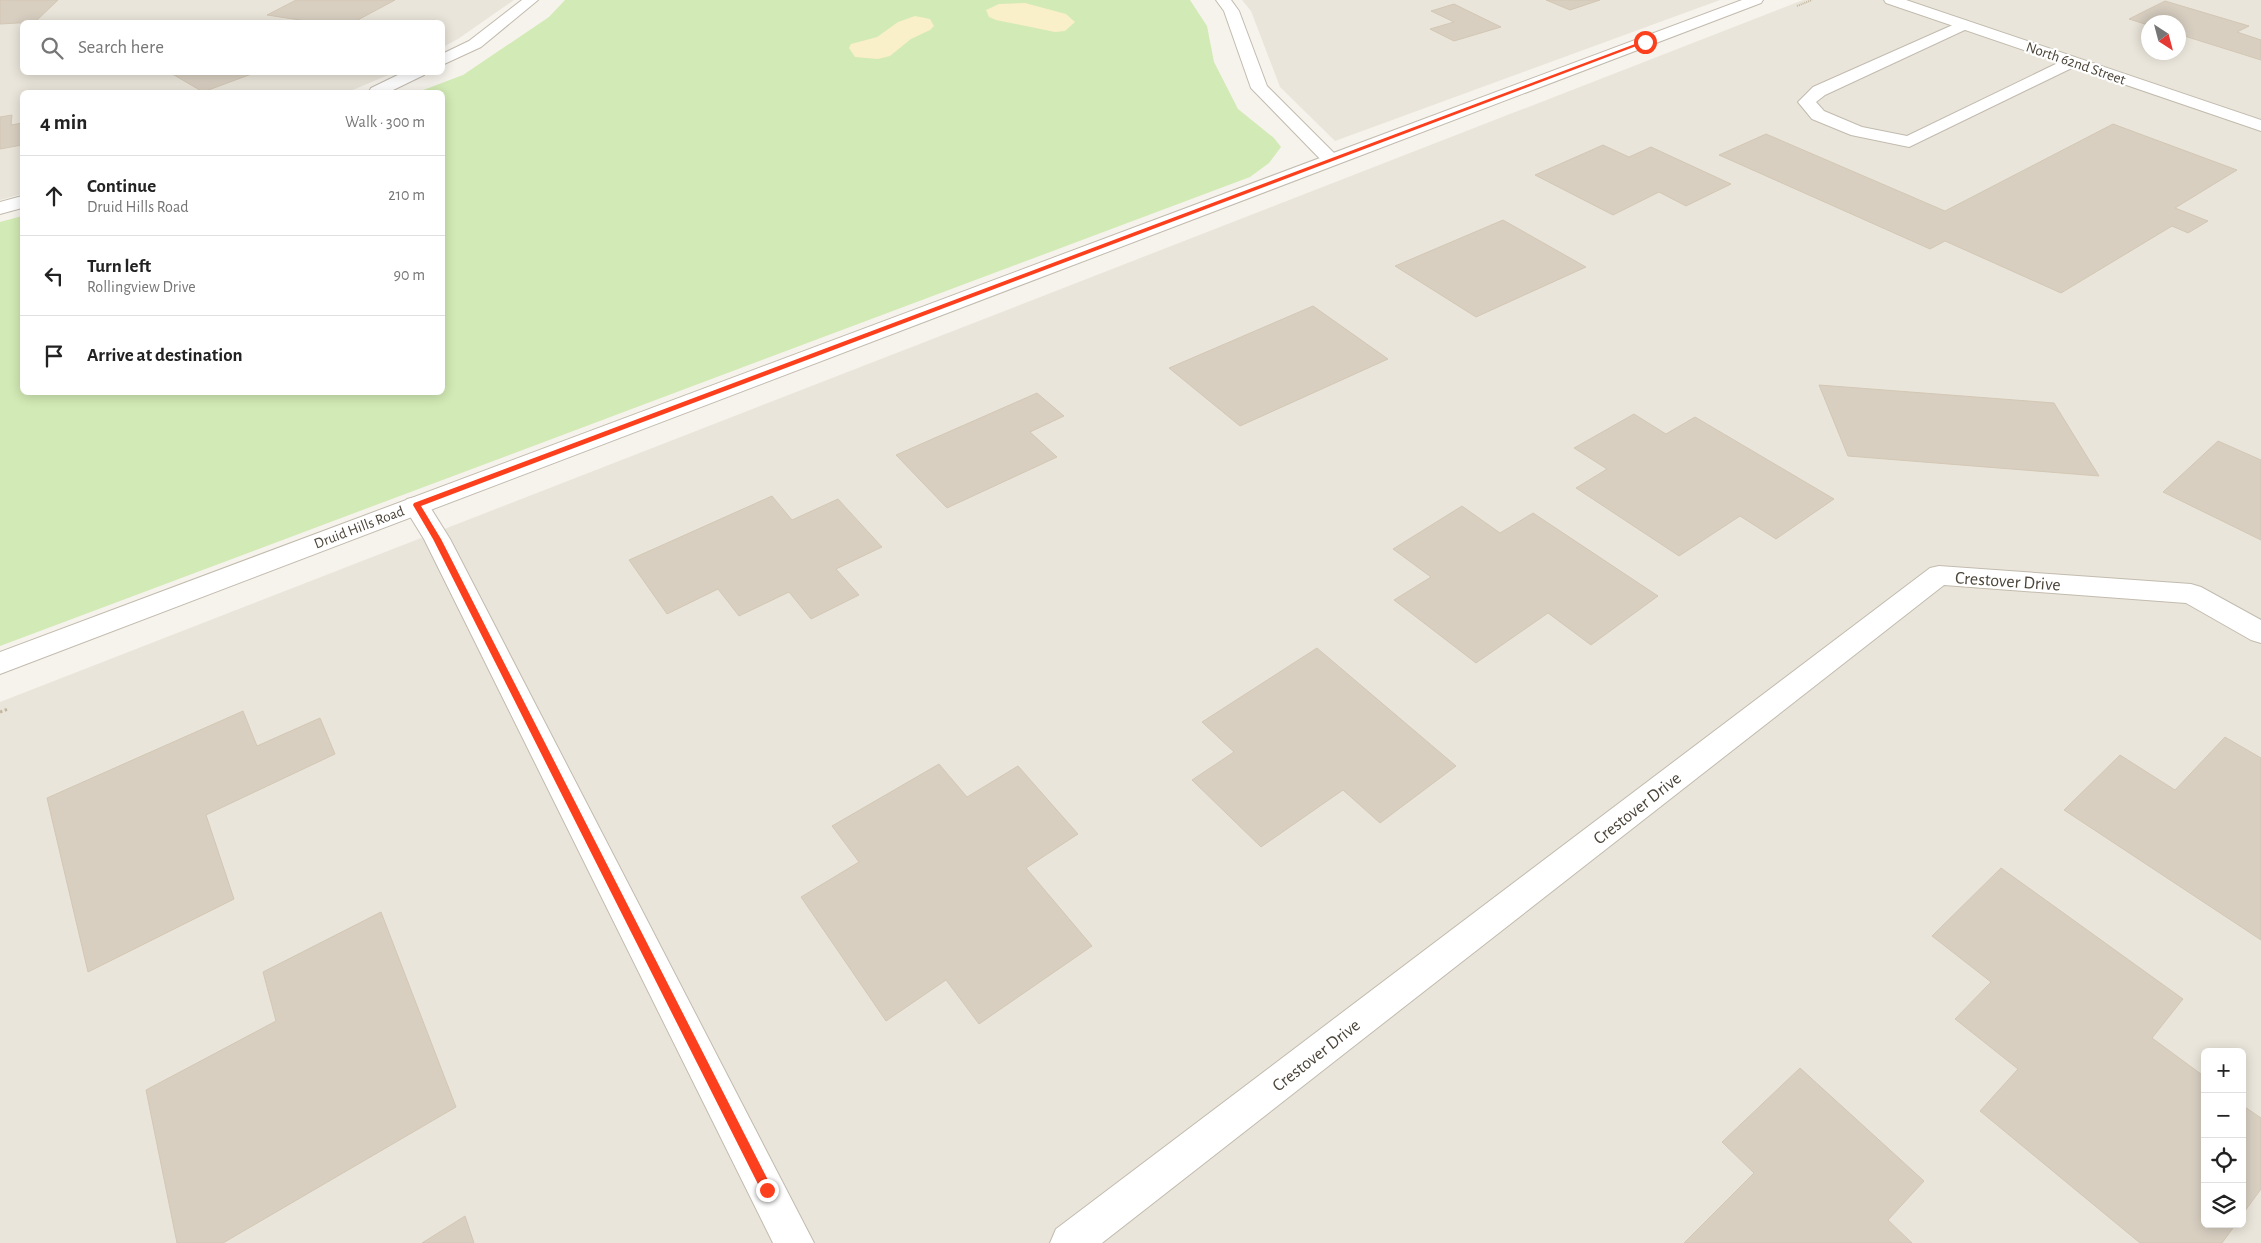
<!DOCTYPE html>
<meta charset="utf-8">
<style>
:root{--surface:#fff;--page:#f6f6f6;--text:#222;--muted:#767676;--line:#e0e0e0}
body{margin:0;font-family:"Alegreya Sans",sans-serif;background:var(--page);color:var(--text)}
.controls{position:absolute;right:15px;bottom:15px;display:grid;overflow:hidden;border-radius:8px;box-shadow:0 2px 12px #0003}
.controls button{width:45px;height:45px;display:grid;place-items:center;padding:0;border:0;border-bottom:1px solid var(--line);background:var(--surface);color:var(--text);font:25px sans-serif}
.compass{position:absolute;left:2141px;top:15px;width:45px;height:45px;border-radius:50%;background:var(--surface);box-shadow:0 2px 12px #0003;rotate:144deg}
.stop{position:absolute;width:15px;height:15px;margin:-11px;border:4px solid #fc3f1d;border-radius:50%;background:#fff}
.stop.end{background:#fc3f1d;border-color:#fff;box-shadow:0 1px 5px #0008}
.list{margin:0;padding:0;list-style:none}
h2{display:flex;justify-content:space-between;align-items:center;height:65px;margin:0;padding:0 20px;font-size:21px}
h2 small{font-size:16px;font-weight:400;color:var(--muted)}
.list li{display:grid;grid-template-columns:32px 1fr auto;gap:15px;align-items:center;box-sizing:border-box;height:80px;padding:0 20px;border-top:1px solid var(--line)}
.list b{display:block;font-size:19px;white-space:nowrap}
.list p{margin:0;font-size:16px;white-space:nowrap;color:var(--muted)}
.list em{font-size:16px;font-style:normal;color:var(--muted)}
.icon{flex:none;width:28px;height:28px;fill:none;stroke:currentColor;stroke-width:2;stroke-linecap:round;stroke-linejoin:round}
.map{position:relative;flex:none;width:2261px;height:1243px;overflow:hidden}
.search{position:absolute;background:var(--surface);box-shadow:0 2px 12px #0003;left:20px;top:20px;width:425px;height:55px;display:flex;align-items:center;gap:12px;box-sizing:border-box;padding:0 18px;border-radius:8px;color:var(--muted);font-size:19px}
.panel{position:absolute;background:var(--surface);box-shadow:0 2px 12px #0003;left:20px;top:90px;width:425px;height:305px;border-radius:8px}
.map>svg:first-child{display:block}
</style>
<div class="map">
<svg width="2261" height="1243" viewBox="0 0 2261 1243">
<rect width="100%" height="100%" fill="#f6f3ec"/>
<g fill="#eae5da" fill-rule="evenodd">
<path d="M 0,0 L 514,0 L 458,39 L 443,47 L 442,22 L 22,22 L 22,72 L 393,73 L 348,92 L 22,92 L 22,194 L 0,200 Z"/>
<path d="M 1242,0 L 1720,0 L 1335,141 L 1280,87 L 1251,11 Z"/>
<path d="M 1803,0 L 2261,0 L 2261,1243 L 0,1243 L 0,702 ZM 2148,22 L 2178,22 L 2178,52 L 2148,52 ZM 2205,1052 L 2242,1052 L 2242,1224 L 2205,1224 Z"/>
</g>
<path fill="#d2eab5" d="M 565,0 L 1190,0 L 1207,26 L 1214,62 L 1238,109 L 1274,138 L 1281,147 L 1269,163 L 1250,177 L 0,646 L 0,222 L 22,216 L 22,392 L 442,392 L 442,92 L 418,92 L 463,75 L 549,17 Z"/>
<g fill="#f9efc9">
<path d="M 1025,3 L 1066,14 L 1075,22 L 1065,31 L 1055,32 L 996,20 L 989,17 L 986,10 L 999,4 Z"/>
<path d="M 915,16 L 930,19 L 934,26 L 930,30 L 911,39 L 890,56 L 878,59 L 855,57 L 849,48 L 851,44 L 877,37 L 898,22 Z"/>
</g>
<g fill="#d8cfc1" stroke="#d3c7b4">
<path d="M 0,0 L 58,0 L 35,22 L 0,24 Z"/>
<path d="M 296,0 L 395,0 L 354,22 L 313,22 L 267,15 Z"/>
<path d="M 1546,0 L 1600,0 L 1570,10 Z"/>
<path d="M 2165,1 L 2249,26 L 2237,32 L 2261,40 L 2261,60 L 2178,34 L 2178,22 L 2148,22 L 2148,25 L 2129,19 Z"/>
<path d="M 1454,4 L 1501,27 L 1454,41 L 1430,29 L 1454,22 L 1431,11 Z"/>
<path d="M 169,72 L 257,72 L 203,92 Z"/>
<path d="M 12,115 L 11,125 L 22,123 L 22,145 L 0,149 L 0,117 Z"/>
<path d="M 2113,124 L 2237,170 L 2175,208 L 2208,221 L 2188,233 L 2172,226 L 2061,293 L 1945,241 L 1930,249 L 1719,155 L 1766,134 L 1945,211 Z"/>
<path d="M 1603,145 L 1629,157 L 1651,147 L 1731,184 L 1686,206 L 1659,192 L 1613,215 L 1535,175 Z"/>
<path d="M 1503,220 L 1586,267 L 1476,317 L 1395,266 Z"/>
<path d="M 1313,306 L 1388,359 L 1240,426 L 1169,368 Z"/>
<path d="M 1819,385 L 2054,403 L 2099,476 L 1848,456 Z"/>
<path d="M 1037,393 L 1064,416 L 1030,432 L 1057,457 L 947,508 L 896,455 Z"/>
<path d="M 1634,414 L 1666,434 L 1695,417 L 1834,499 L 1776,539 L 1740,516 L 1679,556 L 1576,488 L 1607,469 L 1574,448 Z"/>
<path d="M 2218,441 L 2261,460 L 2261,540 L 2163,492 Z"/>
<path d="M 772,496 L 792,520 L 838,499 L 882,547 L 836,569 L 859,595 L 811,619 L 789,592 L 739,616 L 718,589 L 667,614 L 629,560 Z"/>
<path d="M 1462,506 L 1500,533 L 1533,513 L 1658,596 L 1591,645 L 1548,613 L 1476,663 L 1394,600 L 1431,577 L 1393,549 Z"/>
<path d="M 1317,648 L 1456,766 L 1380,823 L 1343,790 L 1261,847 L 1192,780 L 1234,752 L 1202,722 Z"/>
<path d="M 243,711 L 257,746 L 320,718 L 335,754 L 206,815 L 234,899 L 88,972 L 47,798 Z"/>
<path d="M 2225,737 L 2261,758 L 2261,940 L 2064,810 L 2120,755 L 2175,790 Z"/>
<path d="M 939,764 L 967,797 L 1018,766 L 1078,834 L 1026,868 L 1092,946 L 979,1024 L 946,980 L 886,1021 L 801,897 L 859,862 L 832,826 Z"/>
<path d="M 2001,868 L 2183,999 L 2152,1038 L 2205,1077 L 2205,1224 L 2236,1224 L 2222,1243 L 2140,1243 L 1980,1111 L 2018,1069 L 1955,1019 L 1991,982 L 1932,936 Z"/>
<path d="M 381,912 L 456,1107 L 223,1243 L 177,1243 L 146,1090 L 276,1021 L 263,972 Z"/>
<path d="M 1800,1068 L 1924,1181 L 1888,1220 L 1912,1243 L 1684,1243 L 1754,1173 L 1722,1142 Z"/>
<path d="M 2242,1105 L 2261,1118 L 2261,1189 L 2242,1215 Z"/>
<path d="M 465,1216 L 474,1243 L 422,1243 Z"/>
</g>
<g fill="none" stroke-linecap="round" stroke-linejoin="round">
<g stroke="#c2bbae" stroke-width="2">
<path id="service" d="M 1964,20 L 1969,22 L 1972,25 L 1969,28 L 1825,95 L 1816,102 L 1824,111 L 1862,127 L 1907,136 L 2066,59 L 2078,59 L 2080,62 L 2078,65 L 1909,147 L 1851,135 L 1812,119 L 1798,102 L 1813,87 Z"/>
</g>
<g stroke="#c2bbae" stroke-width="2">
<g id="minor">
<path d="M 522,0 L 538,0 L 481,47 L 442,65 L 442,54 L 469,41 Z"/>
<path d="M 1216,0 L 1231,0 L 1239,11 L 1267,86 L 1336,155 L 1339,159 L 1336,163 L 1330,164 L 1324,163 L 1251,88 L 1224,11 Z"/>
<path d="M 1884,0 L 1906,0 L 2261,120 L 2261,131 L 1886,3 Z"/>
<path d="M 404,72 L 426,72 L 424,75 L 389,92 L 369,92 L 371,88 Z"/>
<path d="M 22,196 L 22,208 L 0,214 L 0,202 Z"/>
<path d="M 416,497 L 425,499 L 450,539 L 814,1243 L 773,1243 L 424,539 L 403,505 L 407,499 Z"/>
<path d="M 1939,566 L 2191,584 L 2201,587 L 2261,620 L 2261,643 L 2251,640 L 2186,603 L 1944,585 L 1102,1243 L 1050,1243 L 1056,1229 L 1930,568 Z"/>
</g>
</g>
<g stroke="#c2bbae" stroke-width="2">
<path id="tertiary" d="M 1742,0 L 1763,0 L 1761,3 L 0,674 L 0,652 Z"/>
</g>
<path stroke="#c4b79f" stroke-width="2" stroke-dasharray="1 1" stroke-linecap="butt" d="M 1797,6 L 1812,0"/>
<path stroke="#c4b79f" stroke-width="3" stroke-dasharray="2.5 2.5" stroke-linecap="butt" d="M 0,712 L 8,709"/>
<use href="#service" fill="#fff" fill-rule="evenodd"/>
<use href="#minor" fill="#fff" fill-rule="evenodd"/>
<use href="#tertiary" fill="#fff" fill-rule="evenodd"/>
</g>
<path fill="#fc3f1d" d="M 1643,41 L 1647,42 L 421,506 L 441,539 L 771,1186 L 773,1190 L 771,1194 L 767,1196 L 763,1194 L 433,539 L 413,505 L 414,503 Z"/>
<g text-anchor="middle" stroke-width="4.5" stroke-linejoin="round" paint-order="stroke">
<g font-size="15" fill="#4b4439" stroke="#fff">
<text transform="translate(2076 63) rotate(19)" y="5">North 62nd Street</text>
<text transform="translate(359 527) rotate(-21)" y="5">Druid Hills Road</text>
</g>
<g font-size="18" fill="#4b4439" stroke="#fff">
<text transform="translate(2008 581) rotate(4)" y="6">Crestover Drive</text>
<text transform="translate(1637 808) rotate(-38)" y="6">Crestover Drive</text>
<text transform="translate(1316 1055) rotate(-38)" y="6">Crestover Drive</text>
</g>
</g>
</svg>
<div class="controls">
<button>+</button>
<button>−</button>
<button><svg class="icon" aria-label="locate" viewBox="0 0 24 24"><circle cx="12" cy="12" r="6"/><path d="M12 2v4M12 18v4M2 12h4M18 12h4"/></svg></button>
<button><svg class="icon" aria-label="layers" viewBox="0 0 24 24"><path d="M12 4l9 5-9 5-9-5zM3 14l9 5 9-5"/></svg></button>
</div>
<svg class="compass" viewBox="-18 -18 36 36"><path d="M0-13l5 13h-10z" fill="#e53935"/><path d="M0 13l5-13h-10z" fill="#767676"/></svg>
<div class="stop" style="left:1645px;top:42px"></div>
<div class="stop end" style="left:767px;top:1190px"></div>
<div class="search"><svg class="icon" aria-label="search" viewBox="0 0 24 24"><circle cx="10" cy="10" r="6"/><path d="M15 15l6 6"/></svg>Search here</div>
<section class="panel">
<h2>4 min<small>Walk · 300 m</small></h2>
<ul class="list">
<li><svg class="icon" aria-label="ahead" viewBox="0 0 24 24"><path d="M12 20V5M6 11l6-6 6 6"/></svg><div><b>Continue</b><p>Druid Hills Road</p></div><em>210 m</em></li>
<li><svg class="icon" aria-label="left" viewBox="0 0 24 24"><path d="M17 20v-9H6M10 6l-5 5 5 5"/></svg><div><b>Turn left</b><p>Rollingview Drive</p></div><em>90 m</em></li>
<li><svg class="icon" aria-label="arrive" viewBox="0 0 24 24"><path d="M6 21V4h12l-3 4 3 4H6"/></svg><div><b>Arrive at destination</b></div></li>
</ul>
</section>
</div>
